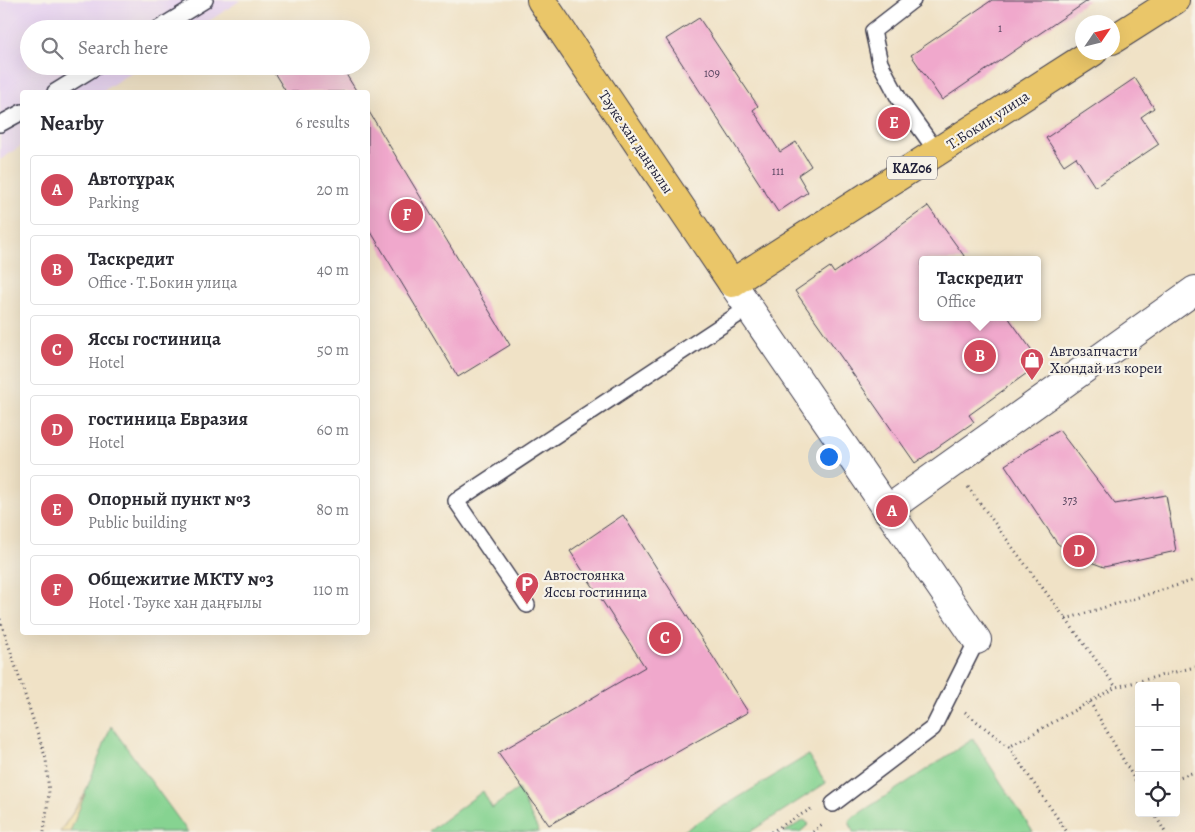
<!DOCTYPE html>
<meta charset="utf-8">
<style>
:root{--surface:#fff;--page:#f2f2f3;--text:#2b2b33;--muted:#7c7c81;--line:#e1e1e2;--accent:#d1495b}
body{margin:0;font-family:Alegreya,serif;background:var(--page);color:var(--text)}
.controls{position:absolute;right:15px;bottom:15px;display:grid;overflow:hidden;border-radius:5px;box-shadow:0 5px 20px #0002}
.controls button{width:45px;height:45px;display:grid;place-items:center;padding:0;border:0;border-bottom:1px solid var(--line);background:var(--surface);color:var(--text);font:25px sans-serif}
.compass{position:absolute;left:1075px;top:15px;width:45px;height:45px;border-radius:50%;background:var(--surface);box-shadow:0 5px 20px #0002;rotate:55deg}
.you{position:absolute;left:828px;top:456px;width:18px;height:18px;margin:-12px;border:4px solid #fff;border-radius:50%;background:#1a73e8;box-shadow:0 0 0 8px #1a73e833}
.badge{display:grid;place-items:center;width:32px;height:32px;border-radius:50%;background:var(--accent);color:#fff;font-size:16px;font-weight:700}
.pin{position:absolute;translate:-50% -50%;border:2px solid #fff;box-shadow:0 1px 5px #0006}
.popup{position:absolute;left:919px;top:256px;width:122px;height:65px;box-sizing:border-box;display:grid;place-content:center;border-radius:5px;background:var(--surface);filter:drop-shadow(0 1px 4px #0005);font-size:16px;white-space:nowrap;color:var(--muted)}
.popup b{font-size:19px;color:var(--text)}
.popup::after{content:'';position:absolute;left:50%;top:100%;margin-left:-10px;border:10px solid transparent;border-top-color:var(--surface)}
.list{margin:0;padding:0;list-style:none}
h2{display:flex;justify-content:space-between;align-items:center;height:65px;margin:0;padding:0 20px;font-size:21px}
h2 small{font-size:16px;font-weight:400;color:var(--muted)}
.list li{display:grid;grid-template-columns:32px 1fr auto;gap:15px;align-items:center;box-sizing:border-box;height:70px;margin:0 10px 10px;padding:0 10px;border:1px solid var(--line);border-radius:5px}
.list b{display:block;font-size:19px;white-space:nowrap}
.list p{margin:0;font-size:16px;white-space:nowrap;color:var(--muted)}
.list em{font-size:16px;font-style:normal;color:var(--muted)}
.icon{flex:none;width:28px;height:28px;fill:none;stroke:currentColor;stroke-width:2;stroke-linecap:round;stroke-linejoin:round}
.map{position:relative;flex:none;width:1195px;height:832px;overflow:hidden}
.search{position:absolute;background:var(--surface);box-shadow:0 5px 20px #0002;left:20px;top:20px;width:350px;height:55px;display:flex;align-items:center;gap:12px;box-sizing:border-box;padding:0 18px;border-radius:28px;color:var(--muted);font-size:19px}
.panel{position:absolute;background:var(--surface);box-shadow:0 5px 20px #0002;left:20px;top:90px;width:350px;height:545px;border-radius:5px}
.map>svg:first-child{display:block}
</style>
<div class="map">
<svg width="1195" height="832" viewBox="0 0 1195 832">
<rect width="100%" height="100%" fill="#f7f3e8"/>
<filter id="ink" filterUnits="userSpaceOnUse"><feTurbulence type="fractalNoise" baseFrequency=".02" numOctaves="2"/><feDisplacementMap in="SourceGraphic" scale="10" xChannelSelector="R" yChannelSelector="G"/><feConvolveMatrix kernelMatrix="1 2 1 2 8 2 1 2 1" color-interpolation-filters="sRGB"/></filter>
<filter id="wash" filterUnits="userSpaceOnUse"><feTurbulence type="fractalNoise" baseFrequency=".0096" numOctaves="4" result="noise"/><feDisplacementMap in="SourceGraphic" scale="20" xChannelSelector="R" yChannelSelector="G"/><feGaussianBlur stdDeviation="1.12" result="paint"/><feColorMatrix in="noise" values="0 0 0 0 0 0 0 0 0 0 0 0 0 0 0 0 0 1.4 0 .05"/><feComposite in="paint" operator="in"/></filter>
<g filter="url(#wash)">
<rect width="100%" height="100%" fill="#f0e2c6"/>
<path fill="#e6d2f0" d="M 0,0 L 241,0 L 197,29 L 29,29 L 29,66 L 141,66 L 101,92 L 22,92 L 22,145 L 0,160 Z"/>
<g fill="#86d391" stroke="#547a66">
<path d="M 111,726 L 188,832 L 70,832 Z"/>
<path d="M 973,739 L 1033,832 L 853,832 L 849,820 Z"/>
<path d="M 808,755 L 826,783 L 750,832 L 682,832 Z"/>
<path d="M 518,789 L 539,832 L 428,832 L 483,791 L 492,808 Z"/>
<path d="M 804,820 L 809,824 L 800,832 L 784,832 Z"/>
</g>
<path fill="#eeda9e" stroke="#887e6c" d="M 85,794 L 70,832 L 60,832 Z"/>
<g id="blocks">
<g fill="#f0a8cc">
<path d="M 992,0 L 1089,0 L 942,100 L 911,55 Z"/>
<path d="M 699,18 L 758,106 L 753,110 L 780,152 L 796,142 L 811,166 L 798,175 L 808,192 L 778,212 L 666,39 Z"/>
<path d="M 270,66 L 341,66 L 357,92 L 286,92 Z"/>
<path d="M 1135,78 L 1154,108 L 1141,117 L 1159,144 L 1095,187 L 1076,157 L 1064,165 L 1046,138 Z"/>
<path d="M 368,110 L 510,345 L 458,377 L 368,227 Z"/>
<path d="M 928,206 L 967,260 L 922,260 L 922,317 L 1008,317 L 1041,363 L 969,415 L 974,422 L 915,463 L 795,291 L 830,267 L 834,273 Z"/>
<path d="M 1059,430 L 1115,504 L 1166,495 L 1176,551 L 1104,567 L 1072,555 L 1057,543 L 1005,465 Z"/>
<path d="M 623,515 L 748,712 L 549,825 L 498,753 L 645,667 L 570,551 Z"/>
</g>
</g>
</g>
<g filter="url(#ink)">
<use href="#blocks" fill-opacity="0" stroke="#413f50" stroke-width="1"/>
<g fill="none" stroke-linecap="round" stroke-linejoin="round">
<g stroke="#413f50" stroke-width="18">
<g id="service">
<path d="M 913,0 L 873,31 L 880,63 L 899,99 L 937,152"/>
<path d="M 158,29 L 205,0"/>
<path d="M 55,92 L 97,66"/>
<path d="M 0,124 L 22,112"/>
<path d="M 527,605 L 456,501 L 748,308"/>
<path d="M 833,804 L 933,728 L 977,640"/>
</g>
</g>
<g stroke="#413f50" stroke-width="30">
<g id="minor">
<path d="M 732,283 L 977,640"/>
<path d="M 887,510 L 1195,290"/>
</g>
</g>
<g stroke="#413f50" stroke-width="30">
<g id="primary">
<path d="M 541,0 L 732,283 L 1093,52"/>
<path d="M 1112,40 L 1175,0"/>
</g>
</g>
<g stroke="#413f50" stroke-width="3" stroke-dasharray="1 4" stroke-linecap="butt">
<path d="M 968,487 L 1116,687 L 1195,667"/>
<path d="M 0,619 L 46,759 L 49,793 L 44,832"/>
<path d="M 1066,619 L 1195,580"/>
<path d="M 1090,702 L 1139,787"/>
<path d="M 965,712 L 1009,747 L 1116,687"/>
<path d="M 1009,747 L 1067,832"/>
<path d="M 1176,778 L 1195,772"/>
<path d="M 1154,813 L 1165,832"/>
<path d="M 771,832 L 811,809"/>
<path d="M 813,832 L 822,824"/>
</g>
<use href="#service" stroke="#fff" stroke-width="15"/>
<use href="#minor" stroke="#fff" stroke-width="28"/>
<use href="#primary" stroke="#eac669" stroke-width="28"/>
</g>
</g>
<defs>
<g id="shop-pin" transform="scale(1.25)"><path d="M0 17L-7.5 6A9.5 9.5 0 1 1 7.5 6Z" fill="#d1495b" stroke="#f7f3e8"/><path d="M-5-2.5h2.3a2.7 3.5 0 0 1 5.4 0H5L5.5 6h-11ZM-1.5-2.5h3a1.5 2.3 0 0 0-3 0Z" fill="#fff"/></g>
<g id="parking-pin" transform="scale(1.25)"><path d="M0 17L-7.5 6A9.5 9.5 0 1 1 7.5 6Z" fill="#d1495b" stroke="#f7f3e8"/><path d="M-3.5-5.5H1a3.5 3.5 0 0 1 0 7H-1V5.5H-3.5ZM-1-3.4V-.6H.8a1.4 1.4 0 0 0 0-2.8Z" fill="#fff"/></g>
</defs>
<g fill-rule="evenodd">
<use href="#shop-pin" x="1032" y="360"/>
<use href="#parking-pin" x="527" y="584"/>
</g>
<g text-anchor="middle" stroke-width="4.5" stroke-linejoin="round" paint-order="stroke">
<g font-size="12" fill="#56445f">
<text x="1000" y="32">1</text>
<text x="712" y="77">109</text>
<text x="778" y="175">111</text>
<text x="1070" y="504">373</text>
</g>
<rect fill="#f7f3e8" stroke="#62616f" stroke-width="1" x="887" y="156.5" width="50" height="23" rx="4"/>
<g font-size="14" font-weight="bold" fill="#22223b">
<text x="912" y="173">KАZ06</text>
</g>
<g font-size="15" fill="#22223b" stroke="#f7f3e8">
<text transform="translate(988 120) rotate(-33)" y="5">Т.Бокин улица</text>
<text transform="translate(636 142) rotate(56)" y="5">Тәуке хан даңғылы</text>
</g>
<g font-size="15" fill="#22223b" stroke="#f7f3e8" text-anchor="start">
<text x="1050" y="356">Автозапчасти<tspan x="1050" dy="17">Хюндай из кореи</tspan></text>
<text x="544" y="580">Автостоянка<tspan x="544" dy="17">Яссы гостиница</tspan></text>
</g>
</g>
</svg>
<div class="controls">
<button>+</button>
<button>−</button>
<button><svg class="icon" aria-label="locate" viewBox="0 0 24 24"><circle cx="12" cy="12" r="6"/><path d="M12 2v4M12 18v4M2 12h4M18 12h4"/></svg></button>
</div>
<svg class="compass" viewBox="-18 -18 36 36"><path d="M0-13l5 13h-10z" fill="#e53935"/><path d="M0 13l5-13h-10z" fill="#7c7c81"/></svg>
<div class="you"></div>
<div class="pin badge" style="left:892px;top:511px">A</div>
<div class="pin badge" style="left:980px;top:356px">B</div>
<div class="popup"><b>Таскредит</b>Office</div>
<div class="pin badge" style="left:665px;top:638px">C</div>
<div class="pin badge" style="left:1079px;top:551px">D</div>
<div class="pin badge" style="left:894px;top:123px">E</div>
<div class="pin badge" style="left:407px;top:215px">F</div>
<div class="search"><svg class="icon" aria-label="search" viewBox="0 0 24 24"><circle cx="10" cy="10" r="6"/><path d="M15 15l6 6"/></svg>Search here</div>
<section class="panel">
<h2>Nearby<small>6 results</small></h2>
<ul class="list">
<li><span class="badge">A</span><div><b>Автотұрақ</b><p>Parking</p></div><em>20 m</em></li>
<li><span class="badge">B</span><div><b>Таскредит</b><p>Office · Т.Бокин улица</p></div><em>40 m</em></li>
<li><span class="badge">C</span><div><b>Яссы гостиница</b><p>Hotel</p></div><em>50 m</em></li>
<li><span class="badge">D</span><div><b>гостиница Евразия</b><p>Hotel</p></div><em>60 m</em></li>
<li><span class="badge">E</span><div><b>Опорный пункт №3</b><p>Public building</p></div><em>80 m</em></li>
<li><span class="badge">F</span><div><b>Общежитие МКТУ №3</b><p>Hotel · Тәуке хан даңғылы</p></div><em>110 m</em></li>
</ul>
</section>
</div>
